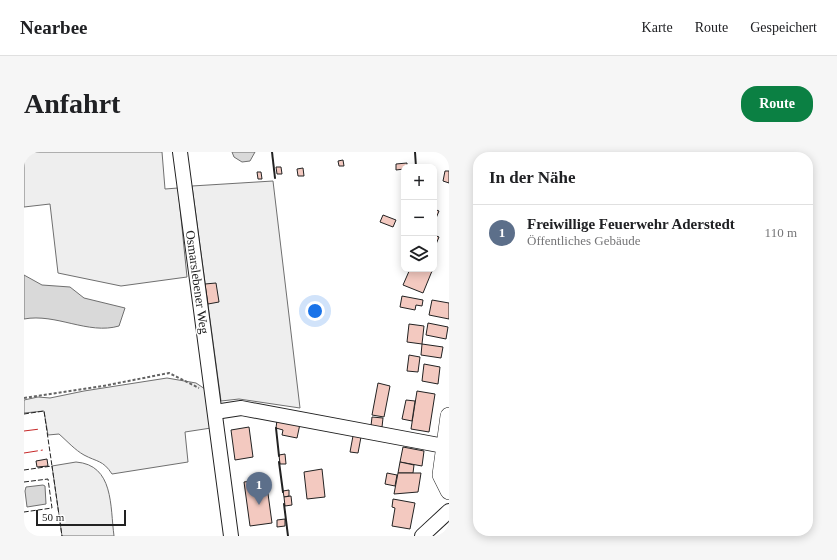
<!DOCTYPE html>
<html lang="de">
<meta charset="utf-8">
<style>
:root{--surface:#fff;--page:#f6f6f6;--text:#202124;--muted:#757577;--line:#e0e0e0;--accent:#0b8043}
body{margin:0;font-family:"Times New Roman",serif;background:var(--page);color:var(--text)}
.controls{position:absolute;right:12px;top:12px;display:grid;overflow:hidden;border-radius:8px;box-shadow:0 2px 10px #0003}
.controls button{width:36px;height:36px;display:grid;place-items:center;padding:0;border:0;border-bottom:1px solid var(--line);background:var(--surface);color:var(--text);font:20px sans-serif}
.scale{position:absolute;left:12px;bottom:10px;width:90px;box-sizing:border-box;padding-left:4px;border:2px solid #222;border-top:0;font-size:11px;line-height:14px;white-space:nowrap;color:#222;-webkit-text-stroke:3px #fff;paint-order:stroke}
.you{position:absolute;left:291px;top:159px;width:14px;height:14px;margin:-10px;border:3px solid #fff;border-radius:50%;background:#1a73e8;box-shadow:0 0 0 6px #1a73e833}
.badge{display:grid;place-items:center;width:26px;height:26px;border-radius:50%;background:var(--accent);color:#fff;font-size:13px;font-weight:700}
.pin{position:absolute;translate:-50% -33px;filter:drop-shadow(0 1px 2px #0008)}
.pin::after{content:'';position:absolute;top:21px;width:14px;height:12px;background:inherit;clip-path:polygon(0 0,100% 0,50% 100%)}
.list{margin:0;padding:0;list-style:none}
h2{display:flex;justify-content:space-between;align-items:center;height:52px;margin:0;padding:0 16px;font-size:17px}
h2 small{font-size:13px;font-weight:400;color:var(--muted)}
.list li{display:grid;grid-template-columns:26px 1fr auto;gap:12px;align-items:center;box-sizing:border-box;height:56px;padding:0 16px;border-top:1px solid var(--line)}
.list b{display:block;font-size:15px;white-space:nowrap}
.list p{margin:0;font-size:13px;white-space:nowrap;color:var(--muted)}
.list em{font-size:13px;font-style:normal;color:var(--muted)}
.icon{flex:none;width:22px;height:22px;fill:none;stroke:currentColor;stroke-width:2;stroke-linecap:round;stroke-linejoin:round}
.map{position:relative;flex:none;width:425px;height:384px;overflow:hidden;border-radius:16px}
header{display:flex;align-items:center;gap:24px;box-sizing:border-box;height:56px;padding:0 20px;background:var(--surface);border-bottom:1px solid var(--line)}
header strong{font-size:19px}
nav{display:flex;gap:22px;margin-inline-start:auto;font-size:14px}
.intro{display:flex;align-items:center;justify-content:space-between;box-sizing:border-box;height:96px;padding:0 24px}
h1{margin:0;font-size:28px}
.button{padding:10px 18px;border-radius:16px;background:var(--accent);color:#fff;font-size:14px;font-weight:700}
main{display:flex;gap:24px;padding:0 24px}
aside{flex:1;background:var(--surface);border-radius:16px;box-shadow:0 2px 10px #0003}
.map>svg:first-child{display:block}
</style>
<header>
<strong>Nearbee</strong>
<nav><a>Karte</a><a>Route</a><a>Gespeichert</a></nav>
</header>
<div class="intro"><h1>Anfahrt</h1><a class="button">Route</a></div>
<main>
<div class="map">
<svg width="425" height="384" viewBox="0 0 425 384">
<rect width="100%" height="100%" fill="#fff"/>
<g fill="#eee" stroke="#6f6f6f">
<path d="M 0,0 L 138,0 L 141,37 L 154,36 L 163,125 L 97,134 L 34,121 L 26,52 L 0,55 Z"/>
<path d="M 249,29 L 276,256 L 215,247 L 197,249 L 168,34 Z"/>
<path d="M 143,226 L 172,231 L 181,237 L 187,276 L 161,280 L 164,310 L 88,322 C 79,308 73,310 60,303 C 51,298 43,289 35,282 L 24,283 L 20,259 L 0,261 L 0,248 L 14,245 L 26,246 L 60,239 Z"/>
<path d="M 52,310 C 90,313 86,354 90,384 L 38,384 L 28,314 Z"/>
</g>
<g fill="#d9d9d9" stroke="#6f6f6f">
<path d="M 208,0 L 231,0 L 226,9 L 218,10 L 210,5 Z"/>
<path d="M 0,123 L 18,133 L 46,135 L 60,146 L 101,156 L 95,174 C 64,183 32,161 0,167 Z"/>
<path d="M 19,333 L 21,334 L 22,352 L 3,355 L 1,339 L 2,335 Z"/>
</g>
<g fill="#f3c9c0" stroke="#222">
<path d="M 319,8 L 320,14 L 315,14 L 314,9 Z"/>
<path d="M 383,11 L 383,15 L 380,15 L 380,17 L 372,18 L 372,12 Z"/>
<path d="M 252,15 L 257,15 L 258,22 L 253,22 Z"/>
<path d="M 279,16 L 280,24 L 274,24 L 273,17 Z"/>
<path d="M 421,19 L 425,19 L 425,31 L 419,29 Z"/>
<path d="M 233,20 L 237,20 L 238,27 L 234,27 Z"/>
<path d="M 410,57 L 415,59 L 410,71 Z"/>
<path d="M 359,63 L 372,68 L 369,75 L 356,70 Z"/>
<path d="M 410,83 L 415,85 L 410,97 Z"/>
<path d="M 386,117 L 403,117 L 408,119 L 399,141 L 379,133 Z"/>
<path d="M 192,131 L 195,150 L 184,152 L 181,132 Z"/>
<path d="M 378,144 L 399,148 L 398,154 L 392,153 L 391,158 L 376,155 Z"/>
<path d="M 408,148 L 425,151 L 425,167 L 405,163 Z"/>
<path d="M 404,171 L 424,175 L 422,187 L 402,183 Z"/>
<path d="M 385,172 L 400,174 L 398,192 L 383,190 Z"/>
<path d="M 398,192 L 419,195 L 417,206 L 397,203 Z"/>
<path d="M 385,203 L 396,205 L 394,220 L 383,219 Z"/>
<path d="M 400,212 L 416,215 L 414,232 L 398,229 Z"/>
<path d="M 354,231 L 366,234 L 360,265 L 348,263 Z"/>
<path d="M 393,239 L 411,242 L 405,280 L 387,277 Z"/>
<path d="M 382,248 L 391,249 L 388,269 L 378,267 Z"/>
<path d="M 348,265 L 359,266 L 358,275 L 347,274 Z"/>
<path d="M 253,268 L 276,272 L 273,286 L 258,283 L 259,278 L 252,276 Z"/>
<path d="M 225,275 L 229,305 L 211,308 L 207,278 Z"/>
<path d="M 329,284 L 337,285 L 334,301 L 326,300 Z"/>
<path d="M 379,295 L 400,299 L 398,314 L 376,310 Z"/>
<path d="M 261,302 L 262,312 L 256,312 L 255,303 Z"/>
<path d="M 23,307 L 24,314 L 13,315 L 12,309 Z"/>
<path d="M 376,310 L 390,313 L 389,321 L 374,321 Z"/>
<path d="M 298,317 L 301,345 L 283,347 L 280,320 Z"/>
<path d="M 363,321 L 373,323 L 371,334 L 361,332 Z"/>
<path d="M 374,321 L 397,321 L 394,340 L 370,342 Z"/>
<path d="M 242,327 L 248,371 L 226,374 L 220,330 Z"/>
<path d="M 265,338 L 265,344 L 260,345 L 259,339 Z"/>
<path d="M 267,344 L 268,353 L 261,354 L 260,345 Z"/>
<path d="M 369,347 L 391,351 L 386,377 L 368,374 L 371,356 L 368,355 Z"/>
<path d="M 261,367 L 261,374 L 253,375 L 253,368 Z"/>
</g>
<g fill="none" stroke-linecap="round" stroke-linejoin="round">
<g stroke="#222" stroke-width="16">
<g id="minor">
<path d="M 156,0 L 207,384"/>
<path d="M 191,260 L 217,256 L 420,294"/>
<path d="M 398,384 L 425,359"/>
</g>
</g>
<g stroke="#222" stroke-width="18">
<path id="major" d="M 425,264 L 417,323 L 425,339"/>
</g>
<path stroke="#646464" stroke-width="2" stroke-dasharray="3 2" stroke-linecap="butt" d="M 0,246 L 79,234 L 145,221 L 175,236"/>
<use href="#minor" stroke="#fff" stroke-width="14"/>
<use href="#major" stroke="#fff" stroke-width="17"/>
<g stroke="#222" stroke-width="1" stroke-dasharray="5 2" stroke-linecap="butt">
<path d="M 0,262 L 20,259 L 28,314"/>
<path d="M 0,318 L 28,314 L 38,384"/>
<path d="M 0,330 L 24,327 L 28,356 L 0,360"/>
</g>
<g stroke="#222" stroke-width="2">
<path d="M 248,0 L 251,26"/>
<path d="M 391,0 L 392,15"/>
<path d="M 252,276 L 255,304"/>
<path d="M 255,310 L 259,340"/>
<path d="M 260,352 L 264,384"/>
</g>
<g stroke="#c62828" stroke-width="1" stroke-dasharray="14 3 2 3" stroke-linecap="butt">
<path d="M 0,279 L 16,277"/>
<path d="M 0,301 L 19,298"/>
</g>
</g>
<g text-anchor="middle" stroke-width="3" stroke-linejoin="round" paint-order="stroke">
<g font-size="13" fill="#222" stroke="#fff">
<text transform="translate(174 130) rotate(82)" y="5">Osmarslebener Weg</text>
</g>
</g>
</svg>
<div class="controls">
<button>+</button>
<button>−</button>
<button><svg class="icon" aria-label="layers" viewBox="0 0 24 24"><path d="M12 4l9 5-9 5-9-5zM3 14l9 5 9-5"/></svg></button>
</div>
<div class="scale">50 m</div>
<div class="you"></div>
<div class="pin badge" style="left:235px;top:353px;background:#5c6f8a">1</div>
</div>
<aside>
<h2>In der Nähe<small></small></h2>
<ul class="list">
<li><span class="badge" style="background:#5c6f8a">1</span><div><b>Freiwillige Feuerwehr Aderstedt</b><p>Öffentliches Gebäude</p></div><em>110 m</em></li>
</ul>
</aside>
</main>
